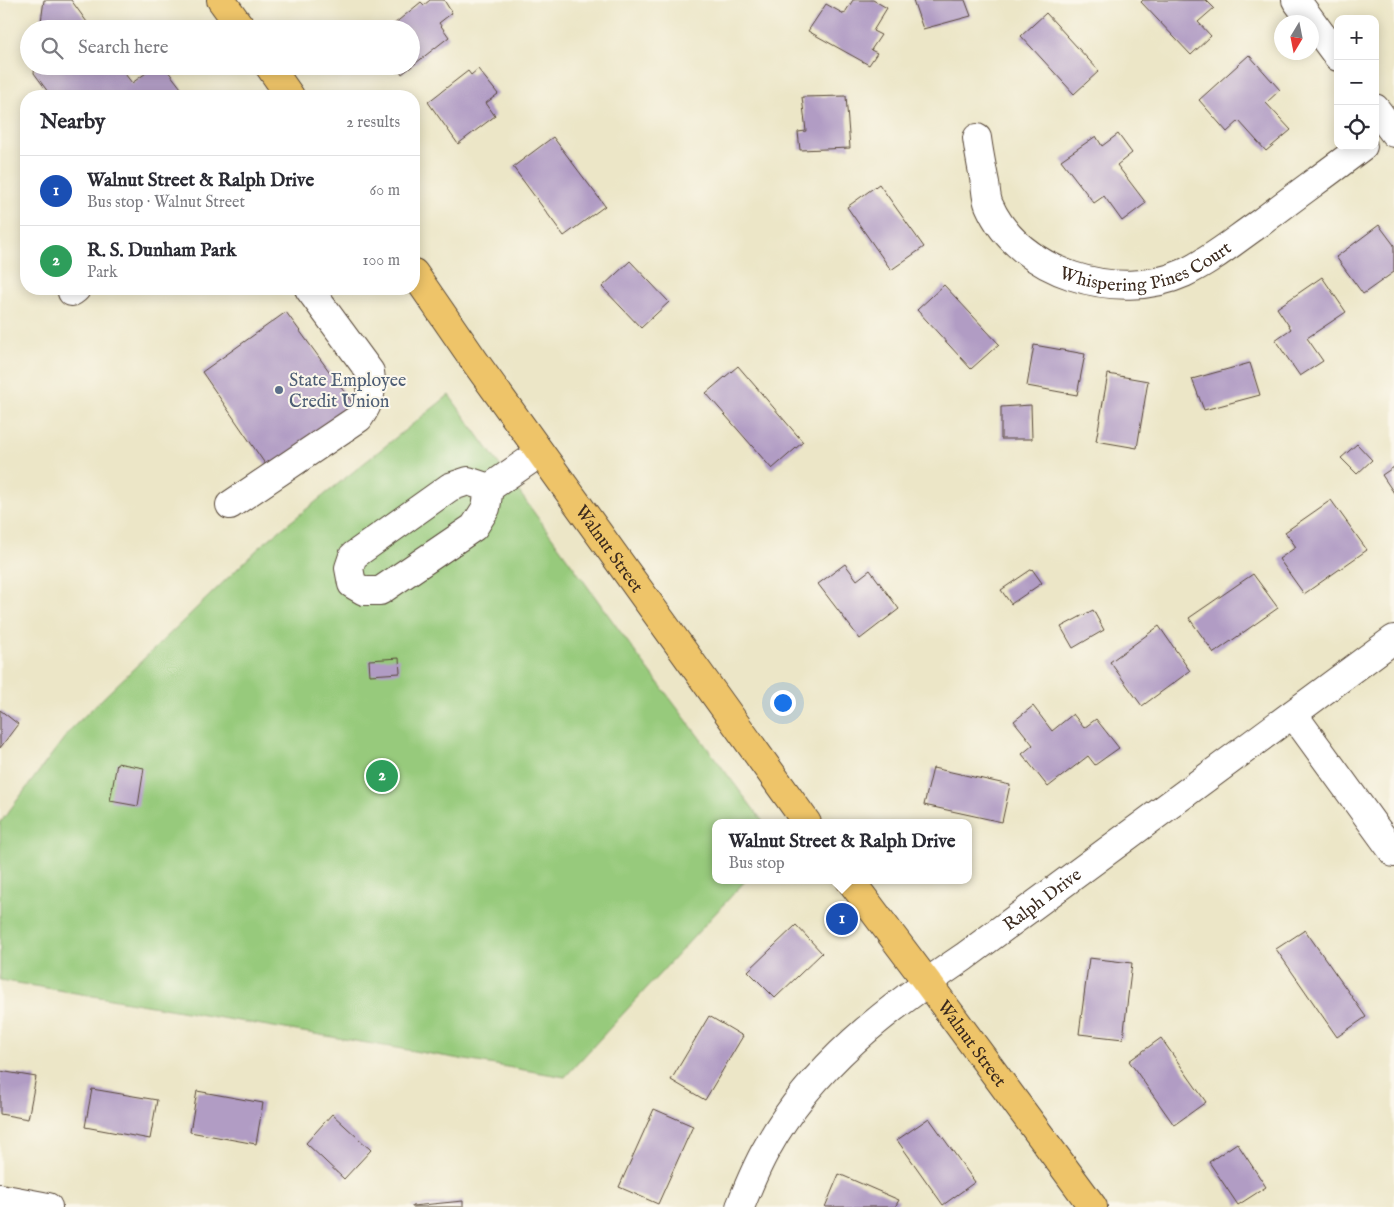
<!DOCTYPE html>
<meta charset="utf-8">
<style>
:root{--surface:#fff;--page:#f7f7f7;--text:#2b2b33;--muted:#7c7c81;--line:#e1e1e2;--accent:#7c3aed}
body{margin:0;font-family:"IM FELL English",serif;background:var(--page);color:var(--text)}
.controls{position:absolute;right:15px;top:15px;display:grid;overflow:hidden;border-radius:10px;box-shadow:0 2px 12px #0003}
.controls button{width:45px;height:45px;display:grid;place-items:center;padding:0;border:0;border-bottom:1px solid var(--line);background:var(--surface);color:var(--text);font:25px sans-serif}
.compass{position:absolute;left:1274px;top:15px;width:45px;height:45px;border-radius:50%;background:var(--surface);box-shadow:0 2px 12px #0003;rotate:190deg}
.you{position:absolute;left:782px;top:702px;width:18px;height:18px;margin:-12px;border:4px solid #fff;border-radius:50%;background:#1a73e8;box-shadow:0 0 0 8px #1a73e833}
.badge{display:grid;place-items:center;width:32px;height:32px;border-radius:50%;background:var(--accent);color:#fff;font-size:16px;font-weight:700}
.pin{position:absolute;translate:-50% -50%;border:2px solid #fff;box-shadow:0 1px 5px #0006}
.popup{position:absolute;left:712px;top:819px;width:260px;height:65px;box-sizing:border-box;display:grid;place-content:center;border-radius:10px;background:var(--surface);filter:drop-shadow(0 1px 4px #0005);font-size:16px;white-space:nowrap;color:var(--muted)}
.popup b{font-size:19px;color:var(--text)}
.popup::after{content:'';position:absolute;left:50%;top:100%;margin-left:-10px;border:10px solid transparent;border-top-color:var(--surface)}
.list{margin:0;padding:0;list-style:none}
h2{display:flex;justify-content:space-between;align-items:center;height:65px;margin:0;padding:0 20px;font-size:21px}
h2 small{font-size:16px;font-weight:400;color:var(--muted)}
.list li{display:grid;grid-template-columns:32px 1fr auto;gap:15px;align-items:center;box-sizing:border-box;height:70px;padding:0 20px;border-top:1px solid var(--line)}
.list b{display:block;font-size:19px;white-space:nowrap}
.list p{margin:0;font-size:16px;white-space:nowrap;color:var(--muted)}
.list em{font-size:16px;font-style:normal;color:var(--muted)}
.icon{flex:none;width:28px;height:28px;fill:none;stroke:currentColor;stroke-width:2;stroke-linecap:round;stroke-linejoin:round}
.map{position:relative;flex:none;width:1394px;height:1207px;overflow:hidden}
.search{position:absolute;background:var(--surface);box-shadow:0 2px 12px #0003;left:20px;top:20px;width:400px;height:55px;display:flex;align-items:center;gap:12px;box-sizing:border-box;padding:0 18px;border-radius:28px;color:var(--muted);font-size:19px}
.panel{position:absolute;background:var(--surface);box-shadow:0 2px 12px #0003;left:20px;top:90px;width:400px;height:205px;border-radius:20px}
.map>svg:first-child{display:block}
</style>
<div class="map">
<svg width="1394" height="1207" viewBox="0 0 1394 1207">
<rect width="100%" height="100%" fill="#fbf7ec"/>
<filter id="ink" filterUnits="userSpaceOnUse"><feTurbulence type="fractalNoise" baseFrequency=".02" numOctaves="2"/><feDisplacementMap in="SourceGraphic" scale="10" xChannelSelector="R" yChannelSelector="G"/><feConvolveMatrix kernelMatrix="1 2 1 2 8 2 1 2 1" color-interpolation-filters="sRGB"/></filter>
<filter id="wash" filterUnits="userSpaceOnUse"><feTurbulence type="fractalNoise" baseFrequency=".0096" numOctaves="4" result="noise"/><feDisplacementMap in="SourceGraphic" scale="20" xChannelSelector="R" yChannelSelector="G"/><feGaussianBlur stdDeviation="1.12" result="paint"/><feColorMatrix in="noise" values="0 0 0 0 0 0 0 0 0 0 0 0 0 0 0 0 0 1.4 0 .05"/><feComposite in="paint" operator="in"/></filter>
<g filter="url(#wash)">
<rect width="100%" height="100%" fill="#ece6c7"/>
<path fill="#97ca7b" stroke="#697a4c" d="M 449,395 L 635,652 L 764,823 L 716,823 L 716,880 L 746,880 L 565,1077 L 0,980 L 0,823 L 71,729 L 263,544 Z"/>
<g id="blocks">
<g fill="#b19cc4">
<path d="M 44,0 L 71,0 L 92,29 L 40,29 Z"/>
<path d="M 430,0 L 444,0 L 452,13 L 439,23 L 449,37 L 402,74 L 396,66 L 411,66 L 411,29 L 388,29 L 421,2 L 424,5 Z"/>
<path d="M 853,0 L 873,0 L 887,8 L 873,31 L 881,35 L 871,50 L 877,53 L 869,65 L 808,31 L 826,4 L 844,14 Z"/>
<path d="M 913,0 L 965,0 L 971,16 L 923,29 Z"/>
<path d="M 1143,0 L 1206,0 L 1214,8 L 1198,22 L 1211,36 L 1191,55 L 1141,2 Z"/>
<path d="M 1046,13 L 1099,71 L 1074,94 L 1021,36 Z"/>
<path d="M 1249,55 L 1280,90 L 1266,103 L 1291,130 L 1266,151 L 1239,121 L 1227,132 L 1199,100 Z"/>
<path d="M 35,66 L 119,66 L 132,83 L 156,66 L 164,66 L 184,92 L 178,96 L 51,96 L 34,73 Z"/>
<path d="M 478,69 L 498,94 L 486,103 L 495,116 L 458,144 L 428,102 L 468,71 L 471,75 Z"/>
<path d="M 846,96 L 850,148 L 800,150 L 798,132 L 806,131 L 802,97 Z"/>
<path d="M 1118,134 L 1132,153 L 1117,165 L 1146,203 L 1122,221 L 1104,196 L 1094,203 L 1061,160 L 1096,136 L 1102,146 Z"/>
<path d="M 553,137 L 605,206 L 564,236 L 513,167 Z"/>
<path d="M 879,184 L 924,247 L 891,270 L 847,207 Z"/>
<path d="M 1379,225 L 1394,245 L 1394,272 L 1363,294 L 1336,257 Z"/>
<path d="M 630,261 L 669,302 L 641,328 L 602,287 Z"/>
<path d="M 1322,277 L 1346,312 L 1307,338 L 1323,361 L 1300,376 L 1275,340 L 1291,329 L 1277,308 Z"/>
<path d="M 944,285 L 999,344 L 971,369 L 917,310 Z"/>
<path d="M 286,312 L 356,408 L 270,471 L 202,372 Z"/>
<path d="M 1034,345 L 1085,354 L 1077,395 L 1027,386 Z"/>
<path d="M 1250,363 L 1260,395 L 1204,410 L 1192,379 Z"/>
<path d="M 738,366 L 803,442 L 772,469 L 706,393 Z"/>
<path d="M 1108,374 L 1148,381 L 1137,448 L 1096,441 Z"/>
<path d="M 1031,405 L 1032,439 L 1001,439 L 1001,407 Z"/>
<path d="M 1357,444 L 1372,460 L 1357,474 L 1341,458 Z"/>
<path d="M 1394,467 L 1394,493 L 1382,475 Z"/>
<path d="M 1331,500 L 1367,550 L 1304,594 L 1279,559 L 1296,547 L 1285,532 Z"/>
<path d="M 845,564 L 857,580 L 870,570 L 899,609 L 860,639 L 818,584 Z"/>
<path d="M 1032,569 L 1042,583 L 1011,604 L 1001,590 Z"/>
<path d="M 1253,574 L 1278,608 L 1214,653 L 1189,618 Z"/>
<path d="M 1093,610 L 1104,630 L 1073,648 L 1061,627 Z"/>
<path d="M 1159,626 L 1190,671 L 1142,706 L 1110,662 Z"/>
<path d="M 399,658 L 400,673 L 370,675 L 369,660 Z"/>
<path d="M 1033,706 L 1052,731 L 1073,714 L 1084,728 L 1096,719 L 1119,748 L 1095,765 L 1088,756 L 1048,787 L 1022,754 L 1033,745 L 1014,721 Z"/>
<path d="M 0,710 L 18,724 L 0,748 Z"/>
<path d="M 117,763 L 144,768 L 138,806 L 110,801 Z"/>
<path d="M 933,768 L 1010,785 L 1002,822 L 924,805 Z"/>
<path d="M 796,925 L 822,953 L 775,998 L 748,971 Z"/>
<path d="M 1305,930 L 1366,1017 L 1337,1037 L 1276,949 Z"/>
<path d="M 1089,958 L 1132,963 L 1123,1039 L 1079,1034 Z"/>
<path d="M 709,1016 L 743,1036 L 705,1100 L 671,1080 Z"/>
<path d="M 1161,1038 L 1206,1102 L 1174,1125 L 1129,1061 Z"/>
<path d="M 0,1071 L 36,1077 L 28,1119 L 0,1114 Z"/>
<path d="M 92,1089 L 157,1100 L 150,1139 L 85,1127 Z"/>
<path d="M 197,1091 L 263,1103 L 256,1144 L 190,1132 Z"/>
<path d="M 654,1109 L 693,1126 L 658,1204 L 619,1187 Z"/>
<path d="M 332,1114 L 371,1150 L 344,1179 L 306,1143 Z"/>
<path d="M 929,1118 L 975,1182 L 943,1205 L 897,1140 Z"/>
<path d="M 1237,1143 L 1266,1187 L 1238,1205 L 1209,1162 Z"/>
<path d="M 839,1174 L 899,1200 L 895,1207 L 825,1207 Z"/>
<path d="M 463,1201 L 463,1207 L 412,1207 L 412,1206 Z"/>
</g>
</g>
</g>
<g filter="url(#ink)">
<use href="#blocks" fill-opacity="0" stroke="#564637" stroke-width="1"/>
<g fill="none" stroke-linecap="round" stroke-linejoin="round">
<g stroke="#564637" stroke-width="30">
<g id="minor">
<path d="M 1296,0 L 1338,57"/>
<path d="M 1375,108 L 1394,133"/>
<path id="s1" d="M 977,138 C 979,153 982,168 985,183 C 986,190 986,198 989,205 C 1019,274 1118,303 1184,273 C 1212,260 1235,240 1260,223 C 1294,197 1329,172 1363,146"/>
<path d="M 72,292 L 76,289"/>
<path d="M 489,488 L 468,481 L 450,487 L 353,556 L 349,568 L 352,584 L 364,591 L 380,591 L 474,527 L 486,508 L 489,488 L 540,453"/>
<path d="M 230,505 L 359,418 C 370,403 373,390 370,372 L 309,289"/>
<path d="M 1293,714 L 1394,853"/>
<path d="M 0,1198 L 48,1207"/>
<path id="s2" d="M 740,1207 C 748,1187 756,1167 767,1148 C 812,1066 888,1008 964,957 L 1394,639"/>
</g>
</g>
<g stroke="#564637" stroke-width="30">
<g id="major">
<path d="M 221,0 L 242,29"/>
<path d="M 269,66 L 290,96"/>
<path id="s3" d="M 414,273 L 476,363 L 807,823"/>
<path id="s4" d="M 850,880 L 927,982 L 1093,1207"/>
</g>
</g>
<use href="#minor" stroke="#fff" stroke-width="28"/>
<use href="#major" stroke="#eec469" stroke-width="28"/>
</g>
</g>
<circle fill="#5c6f8a" stroke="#fbf7ec" stroke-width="2" cx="279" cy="390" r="5"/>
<g text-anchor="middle" stroke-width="4" stroke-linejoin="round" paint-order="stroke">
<g font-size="18" fill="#3b2a1e" stroke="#fbf7ec">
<text dy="6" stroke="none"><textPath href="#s1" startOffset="258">Whispering Pines Court</textPath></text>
<text dy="6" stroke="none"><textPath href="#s3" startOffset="338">Walnut Street</textPath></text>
<text dy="6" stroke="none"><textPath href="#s2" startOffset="439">Ralph Drive</textPath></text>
<text dy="6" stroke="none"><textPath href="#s4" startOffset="204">Walnut Street</textPath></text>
</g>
<g font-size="18" fill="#4e5e75" stroke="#fbf7ec" text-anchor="start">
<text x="289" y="386">State Employee<tspan x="289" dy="21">Credit Union</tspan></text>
</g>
</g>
</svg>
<div class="controls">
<button>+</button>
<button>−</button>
<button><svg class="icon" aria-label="locate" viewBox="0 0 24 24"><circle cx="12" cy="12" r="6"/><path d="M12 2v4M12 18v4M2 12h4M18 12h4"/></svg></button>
</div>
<svg class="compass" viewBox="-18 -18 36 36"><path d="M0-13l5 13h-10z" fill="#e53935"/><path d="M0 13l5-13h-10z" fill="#7c7c81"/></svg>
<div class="you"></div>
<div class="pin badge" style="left:842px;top:919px;background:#1a4fb4">1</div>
<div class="popup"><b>Walnut Street &amp; Ralph Drive</b>Bus stop</div>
<div class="pin badge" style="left:382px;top:776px;background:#2e9e5b">2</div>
<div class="search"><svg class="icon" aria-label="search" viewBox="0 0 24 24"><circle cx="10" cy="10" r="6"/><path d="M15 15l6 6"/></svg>Search here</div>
<section class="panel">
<h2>Nearby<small>2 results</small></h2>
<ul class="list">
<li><span class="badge" style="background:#1a4fb4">1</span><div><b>Walnut Street &amp; Ralph Drive</b><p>Bus stop · Walnut Street</p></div><em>60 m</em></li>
<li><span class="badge" style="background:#2e9e5b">2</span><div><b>R. S. Dunham Park</b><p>Park</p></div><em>100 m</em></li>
</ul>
</section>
</div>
